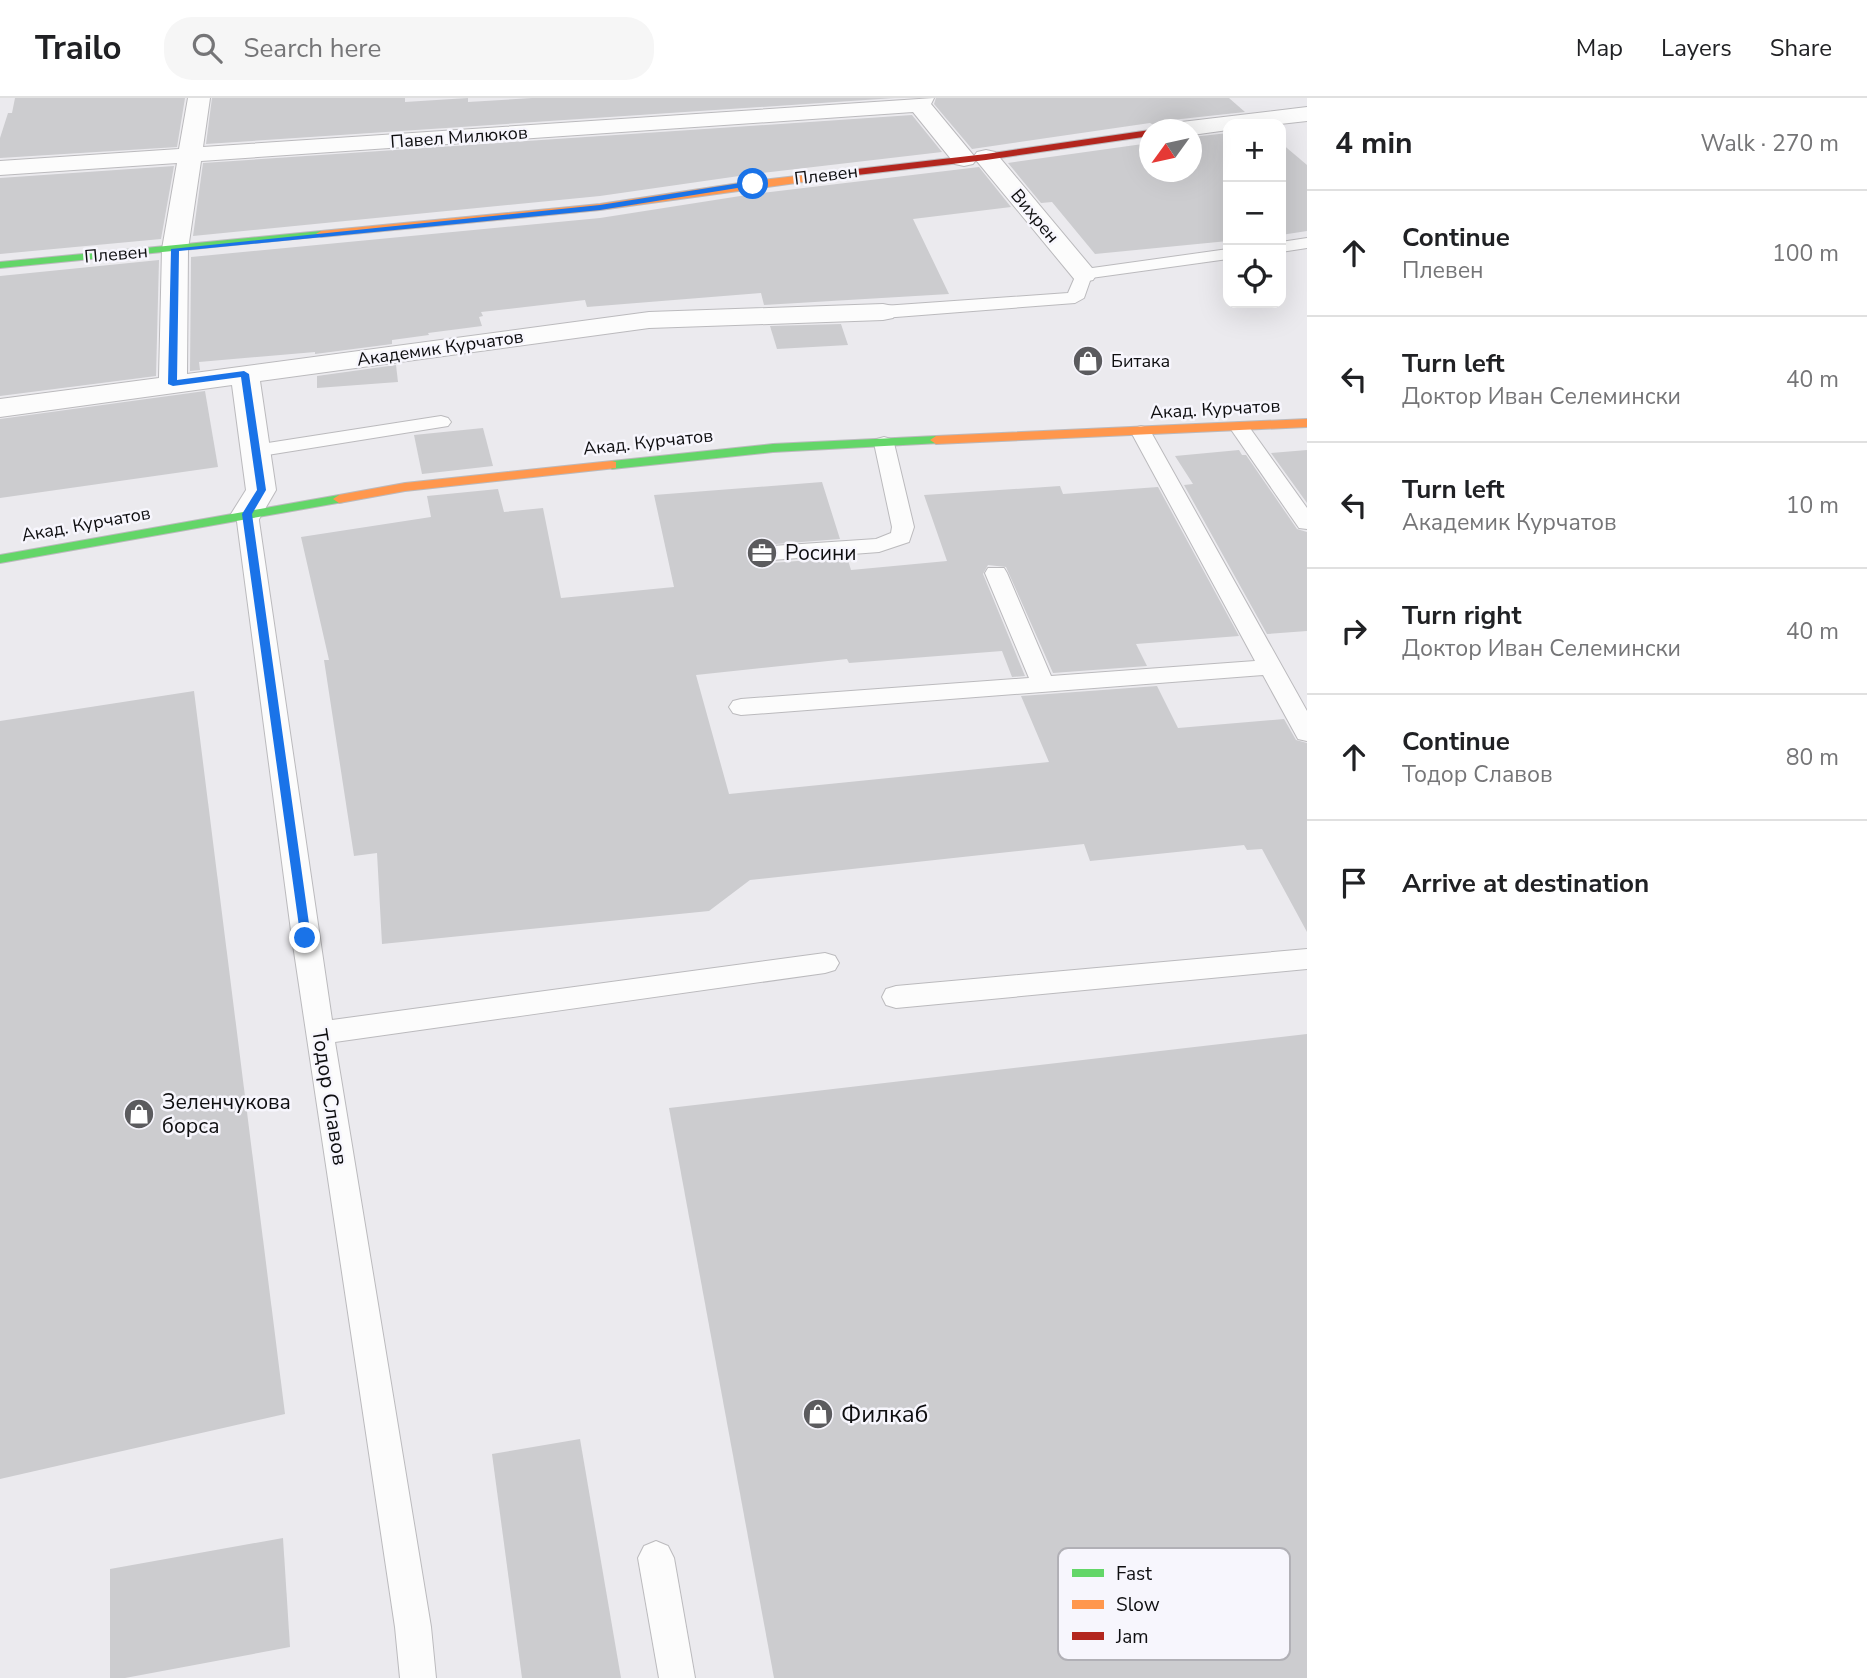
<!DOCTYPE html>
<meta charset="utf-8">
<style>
:root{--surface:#fff;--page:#f6f6f6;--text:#202124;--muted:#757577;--line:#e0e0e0}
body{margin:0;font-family:"Nunito Sans",sans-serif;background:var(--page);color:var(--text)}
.controls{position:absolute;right:21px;top:21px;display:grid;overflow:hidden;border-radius:14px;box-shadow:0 7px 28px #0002}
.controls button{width:63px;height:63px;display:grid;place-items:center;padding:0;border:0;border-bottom:2px solid var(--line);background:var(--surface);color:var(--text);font:35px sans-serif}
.compass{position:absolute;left:1139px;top:21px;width:63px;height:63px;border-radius:50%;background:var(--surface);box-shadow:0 7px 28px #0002;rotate:237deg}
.stop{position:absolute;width:21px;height:21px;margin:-16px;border:5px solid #1a73e8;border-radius:50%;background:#fff}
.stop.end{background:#1a73e8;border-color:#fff;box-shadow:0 2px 7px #0008}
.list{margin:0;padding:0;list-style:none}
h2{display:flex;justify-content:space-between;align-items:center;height:91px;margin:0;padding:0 28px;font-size:30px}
h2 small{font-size:23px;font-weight:400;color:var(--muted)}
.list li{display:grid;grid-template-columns:46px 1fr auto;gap:21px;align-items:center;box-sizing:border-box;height:126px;padding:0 28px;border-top:2px solid var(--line)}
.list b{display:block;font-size:26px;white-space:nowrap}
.list p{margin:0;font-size:23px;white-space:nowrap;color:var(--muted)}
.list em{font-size:23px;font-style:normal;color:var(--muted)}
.icon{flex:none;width:38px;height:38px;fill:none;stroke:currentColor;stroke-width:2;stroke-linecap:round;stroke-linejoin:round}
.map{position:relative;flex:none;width:1307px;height:1580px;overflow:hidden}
header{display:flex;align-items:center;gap:42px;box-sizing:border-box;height:98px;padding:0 35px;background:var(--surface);border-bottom:2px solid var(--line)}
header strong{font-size:33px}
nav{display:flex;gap:38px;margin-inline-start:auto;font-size:24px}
.search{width:490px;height:63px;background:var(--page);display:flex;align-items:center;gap:18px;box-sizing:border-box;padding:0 24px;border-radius:28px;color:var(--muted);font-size:26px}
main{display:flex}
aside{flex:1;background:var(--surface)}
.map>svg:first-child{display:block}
</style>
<header>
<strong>Trailo</strong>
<div class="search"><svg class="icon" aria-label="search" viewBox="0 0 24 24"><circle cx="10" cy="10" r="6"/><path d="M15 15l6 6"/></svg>Search here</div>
<nav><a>Map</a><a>Layers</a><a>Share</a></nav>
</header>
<main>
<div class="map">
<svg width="1307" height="1580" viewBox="0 0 1307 1580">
<rect width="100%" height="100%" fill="#ebeaee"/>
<g fill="#cccccf">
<path d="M 15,0 L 185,0 L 177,49 L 0,60 L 0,40 L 8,15 L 12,15 Z"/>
<path d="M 212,0 L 405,0 L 405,4 L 468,0 L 468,4 L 532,0 L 895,0 L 206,46 Z"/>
<path d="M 936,0 L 1229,0 L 1245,14 L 1172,22 L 1164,24 L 1160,30 L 1150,25 L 972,51 L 934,6 Z"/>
<path d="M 912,17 L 942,54 L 753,76 L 600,98 L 193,138 L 203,65 Z"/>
<path d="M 1228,35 L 1228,143 L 1095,156 L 1052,104 L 1041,105 L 1008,65 L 1150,45 L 1150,74 L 1192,74 L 1192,39 Z"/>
<path d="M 1281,45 L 1307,67 L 1307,133 L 1281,137 Z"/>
<path d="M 174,68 L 161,141 L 0,156 L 0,80 Z"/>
<path d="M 979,69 L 1011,109 L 913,121 L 949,196 L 764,207 L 761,195 L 587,209 L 585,202 L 481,214 L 483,218 L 479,219 L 482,228 L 428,235 L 429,237 L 392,242 L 392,246 L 315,256 L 315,254 L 199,264 L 200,272 L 190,273 L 191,159 L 600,120 L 753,96 Z"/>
<path d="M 159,162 L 156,278 L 0,298 L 0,178 Z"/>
<path d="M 841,226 L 848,247 L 777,251 L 770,228 Z"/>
<path d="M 396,267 L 398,284 L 317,290 L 317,278 Z"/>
<path d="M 205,293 L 218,369 L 0,400 L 0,321 Z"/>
<path d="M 483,330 L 493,368 L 422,376 L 414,337 Z"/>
<path d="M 1239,352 L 1242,357 L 1246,357 L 1297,431 L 1307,434 L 1307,533 L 1267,536 L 1184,387 L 1193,386 L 1175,358 Z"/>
<path d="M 1307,352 L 1307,405 L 1271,355 Z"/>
<path d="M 822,384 L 840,441 L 763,447 L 759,454 L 762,461 L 772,465 L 847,459 L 851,472 L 947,463 L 924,397 L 1060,388 L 1063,396 L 1158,389 L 1239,538 L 1136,546 L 1147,568 L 1053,575 L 1006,469 L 988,467 L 983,476 L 1025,578 L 1012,579 L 1002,553 L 849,565 L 847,561 L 696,577 L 729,696 L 1049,664 L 1021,598 L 1157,588 L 1178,630 L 1284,621 L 1296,642 L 1307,645 L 1307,834 L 1262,751 L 1247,752 L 1244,747 L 1090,763 L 1084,746 L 750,782 L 709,813 L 382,846 L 377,755 L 354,758 L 324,562 L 329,562 L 301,439 L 431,419 L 427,398 L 498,391 L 504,414 L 543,410 L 561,500 L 674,489 L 654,397 Z"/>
<path d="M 194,593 L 285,1316 L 0,1381 L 0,623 Z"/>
<path d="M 1307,936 L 1307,1580 L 774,1580 L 669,1010 Z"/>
<path d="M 580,1341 L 621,1580 L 522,1580 L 492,1356 Z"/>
<path d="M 283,1440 L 290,1549 L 125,1580 L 110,1580 L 110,1471 Z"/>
</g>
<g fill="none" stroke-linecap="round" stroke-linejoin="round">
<g stroke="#bbbabd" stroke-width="2">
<g id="lane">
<path d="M 1307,140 L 1307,150 L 1281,154 L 1281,144 Z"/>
<path d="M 1228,151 L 1228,161 L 1091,180 L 1084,200 L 1075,205 L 883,220 L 874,214 L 883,208 L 1068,195 L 1078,172 Z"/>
<path d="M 441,318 L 448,320 L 451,324 L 448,328 L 255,359 L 248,357 L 245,353 L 248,349 L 255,347 Z"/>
<path d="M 1240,324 L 1247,326 L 1307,410 L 1307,431 L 1299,430 L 1230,330 L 1233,326 Z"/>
<path d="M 1141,328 L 1148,330 L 1151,334 L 1307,613 L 1307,643 L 1298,641 L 1263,577 L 741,617 L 733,615 L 729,609 L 733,603 L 741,601 L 1029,580 L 985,475 L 988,470 L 1004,470 L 1007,475 L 1051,578 L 1255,563 L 1131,334 L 1134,330 Z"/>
<path d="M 884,339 L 891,341 L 894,345 L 914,429 L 909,444 L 879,454 L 772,462 L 764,460 L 761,455 L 764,450 L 772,448 L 876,441 L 891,435 L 892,429 L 874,345 L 877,341 Z"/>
<path d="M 247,410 L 255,411 L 258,416 L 332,922 L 825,855 L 835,858 L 839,865 L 835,872 L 825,875 L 335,944 L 431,1529 L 436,1580 L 400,1580 L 395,1529 L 292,840 L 236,416 L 239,411 Z"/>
<path d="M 1307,851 L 1307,871 L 896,910 L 886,907 L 882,899 L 886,891 L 896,888 Z"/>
<path d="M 656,1443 L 668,1448 L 674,1460 L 695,1580 L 659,1580 L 638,1460 L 644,1448 Z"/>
</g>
</g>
<g stroke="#bbbabd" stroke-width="2">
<g id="street">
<path d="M 188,0 L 210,0 L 203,49 L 934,0 L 931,6 L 974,58 L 977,54 L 986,52 L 995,54 L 1097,176 L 1093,182 L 1084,184 L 1075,182 L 976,62 L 973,66 L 964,68 L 955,66 L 913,14 L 201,63 L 188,151 L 187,276 L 649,214 L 883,206 L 893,208 L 897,214 L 893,220 L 883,222 L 649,230 L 260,283 L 276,392 L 258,423 L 247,425 L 236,423 L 231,416 L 246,392 L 232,287 L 0,319 L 0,301 L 159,280 L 162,151 L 177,65 L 0,77 L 0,63 L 179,51 Z"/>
<path d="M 1307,9 L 1307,23 L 1280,26 L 1228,26 L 1228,32 L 1192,37 L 1192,32 L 1162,32 L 1165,27 L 1173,25 Z"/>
</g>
</g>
<g stroke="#bbbabd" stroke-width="2">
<g id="fast">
<path d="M 321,133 L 325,134 L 325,138 L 0,170 L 0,164 Z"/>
<path d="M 936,338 L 940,339 L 940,345 L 773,354 L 612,371 L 606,367 L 612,363 L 773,346 Z"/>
<path d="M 339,397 L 345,401 L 343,404 L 0,465 L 0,457 Z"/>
</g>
</g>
<g stroke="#bbbabd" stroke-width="2">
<g id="slow">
<path d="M 857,71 L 861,72 L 861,76 L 600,112 L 321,139 L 316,136 L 321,133 L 600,106 L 753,83 Z"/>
<path d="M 1307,321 L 1307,329 L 936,346 L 930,342 L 936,338 Z"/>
<path d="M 612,363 L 616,364 L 616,370 L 405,393 L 339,405 L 333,401 L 339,397 L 405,385 Z"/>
</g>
</g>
<g stroke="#bbbabd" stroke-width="2">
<path id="jam" d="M 1150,32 L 1150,38 L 986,62 L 857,77 L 852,74 L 857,71 L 986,56 Z"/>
</g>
<use href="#lane" fill="#fcfcfc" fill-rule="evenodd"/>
<use href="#street" fill="#fcfcfc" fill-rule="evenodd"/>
<use href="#fast" fill="#63d668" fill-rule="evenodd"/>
<use href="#slow" fill="#ff974d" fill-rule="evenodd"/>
<use href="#jam" fill="#b3261e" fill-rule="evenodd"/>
</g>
<path fill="#1a73e8" d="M 753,83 L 756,87 L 600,112 L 179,153 L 177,282 L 244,273 L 249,276 L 266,392 L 252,416 L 311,840 L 310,843 L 301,843 L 242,416 L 257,392 L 241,279 L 173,288 L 168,286 L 171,151 L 600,107 Z"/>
<defs>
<g id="shop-disc" transform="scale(1.575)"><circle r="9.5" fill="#5b5b5e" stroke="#f7f6fd"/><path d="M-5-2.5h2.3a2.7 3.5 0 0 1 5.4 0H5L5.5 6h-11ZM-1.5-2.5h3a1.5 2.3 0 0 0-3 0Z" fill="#fff"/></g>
<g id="office-disc" transform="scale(1.575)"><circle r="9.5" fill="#5b5b5e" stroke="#f7f6fd"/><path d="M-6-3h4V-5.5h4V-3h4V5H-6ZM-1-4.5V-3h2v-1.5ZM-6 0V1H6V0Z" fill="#fff"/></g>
</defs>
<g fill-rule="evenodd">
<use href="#shop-disc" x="1088" y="263"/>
<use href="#office-disc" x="762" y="455"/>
<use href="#shop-disc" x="139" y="1016"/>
<use href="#shop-disc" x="818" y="1316"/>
</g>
<g text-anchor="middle" stroke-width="5" stroke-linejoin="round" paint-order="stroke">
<g font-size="18" fill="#0e0e10" stroke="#f7f6fd">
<text transform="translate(459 39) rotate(-4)" y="6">Павел Милюков</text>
<text transform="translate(826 77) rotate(-7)" y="6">Плевен</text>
<text transform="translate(1035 118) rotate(50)" y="6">Вихрен</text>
<text transform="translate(116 156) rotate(-5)" y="6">Плевен</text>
<text transform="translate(440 250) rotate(-8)" y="6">Академик Курчатов</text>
<text transform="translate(1215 311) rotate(-3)" y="6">Акад. Курчатов</text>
<text transform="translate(648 344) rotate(-6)" y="6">Акад. Курчатов</text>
<text transform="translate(86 426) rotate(-10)" y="6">Акад. Курчатов</text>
</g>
<g font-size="18" fill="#0e0e10" stroke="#f7f6fd" text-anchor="start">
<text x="1111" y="269">Битака</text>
</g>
<g font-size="21" fill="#0e0e10" stroke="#f7f6fd" text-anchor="start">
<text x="785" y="462">Росини</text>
<text x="162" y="1011">Зеленчукова<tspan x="162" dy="24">борса</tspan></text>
</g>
<g font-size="21" fill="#0e0e10" stroke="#f7f6fd">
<text transform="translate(330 999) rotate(81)" y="7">Тодор Славов</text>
</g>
<g font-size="24" fill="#0e0e10" stroke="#f7f6fd" text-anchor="start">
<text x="841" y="1324">Филкаб</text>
</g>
</g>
<rect x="1058" y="1450" width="232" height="112" rx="10" fill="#f7f6fd" stroke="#b1b0b6" stroke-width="2"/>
<rect x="1072" y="1471" width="32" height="8" fill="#63d668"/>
<rect x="1072" y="1502" width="32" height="9" fill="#ff974d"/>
<rect x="1072" y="1534" width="32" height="8" fill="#b3261e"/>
<g font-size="19" fill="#0e0e10">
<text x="1116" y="1482">Fast</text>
<text x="1116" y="1513">Slow</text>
<text x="1116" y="1545">Jam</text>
</g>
</svg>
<div class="controls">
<button>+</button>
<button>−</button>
<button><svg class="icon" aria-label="locate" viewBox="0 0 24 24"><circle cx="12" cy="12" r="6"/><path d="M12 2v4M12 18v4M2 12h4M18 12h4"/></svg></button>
</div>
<svg class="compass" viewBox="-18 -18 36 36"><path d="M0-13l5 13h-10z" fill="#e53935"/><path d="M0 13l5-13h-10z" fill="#757577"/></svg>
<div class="stop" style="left:753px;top:86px"></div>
<div class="stop end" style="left:305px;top:840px"></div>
</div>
<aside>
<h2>4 min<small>Walk · 270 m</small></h2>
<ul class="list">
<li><svg class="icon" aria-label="ahead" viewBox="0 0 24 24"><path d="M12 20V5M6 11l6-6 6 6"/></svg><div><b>Continue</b><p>Плевен</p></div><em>100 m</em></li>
<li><svg class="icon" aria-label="left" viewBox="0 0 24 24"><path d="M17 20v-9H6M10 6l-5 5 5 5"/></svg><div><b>Turn left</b><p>Доктор Иван Селемински</p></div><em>40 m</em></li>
<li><svg class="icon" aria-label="left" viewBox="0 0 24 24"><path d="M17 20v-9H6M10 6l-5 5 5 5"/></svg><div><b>Turn left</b><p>Академик Курчатов</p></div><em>10 m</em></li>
<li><svg class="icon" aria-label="right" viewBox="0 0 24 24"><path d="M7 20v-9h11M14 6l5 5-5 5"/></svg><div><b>Turn right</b><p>Доктор Иван Селемински</p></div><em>40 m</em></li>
<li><svg class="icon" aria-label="ahead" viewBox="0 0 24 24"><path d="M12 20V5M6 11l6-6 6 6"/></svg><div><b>Continue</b><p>Тодор Славов</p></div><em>80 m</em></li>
<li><svg class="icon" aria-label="arrive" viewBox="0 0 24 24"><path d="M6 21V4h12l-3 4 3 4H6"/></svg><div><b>Arrive at destination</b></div></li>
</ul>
</aside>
</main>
